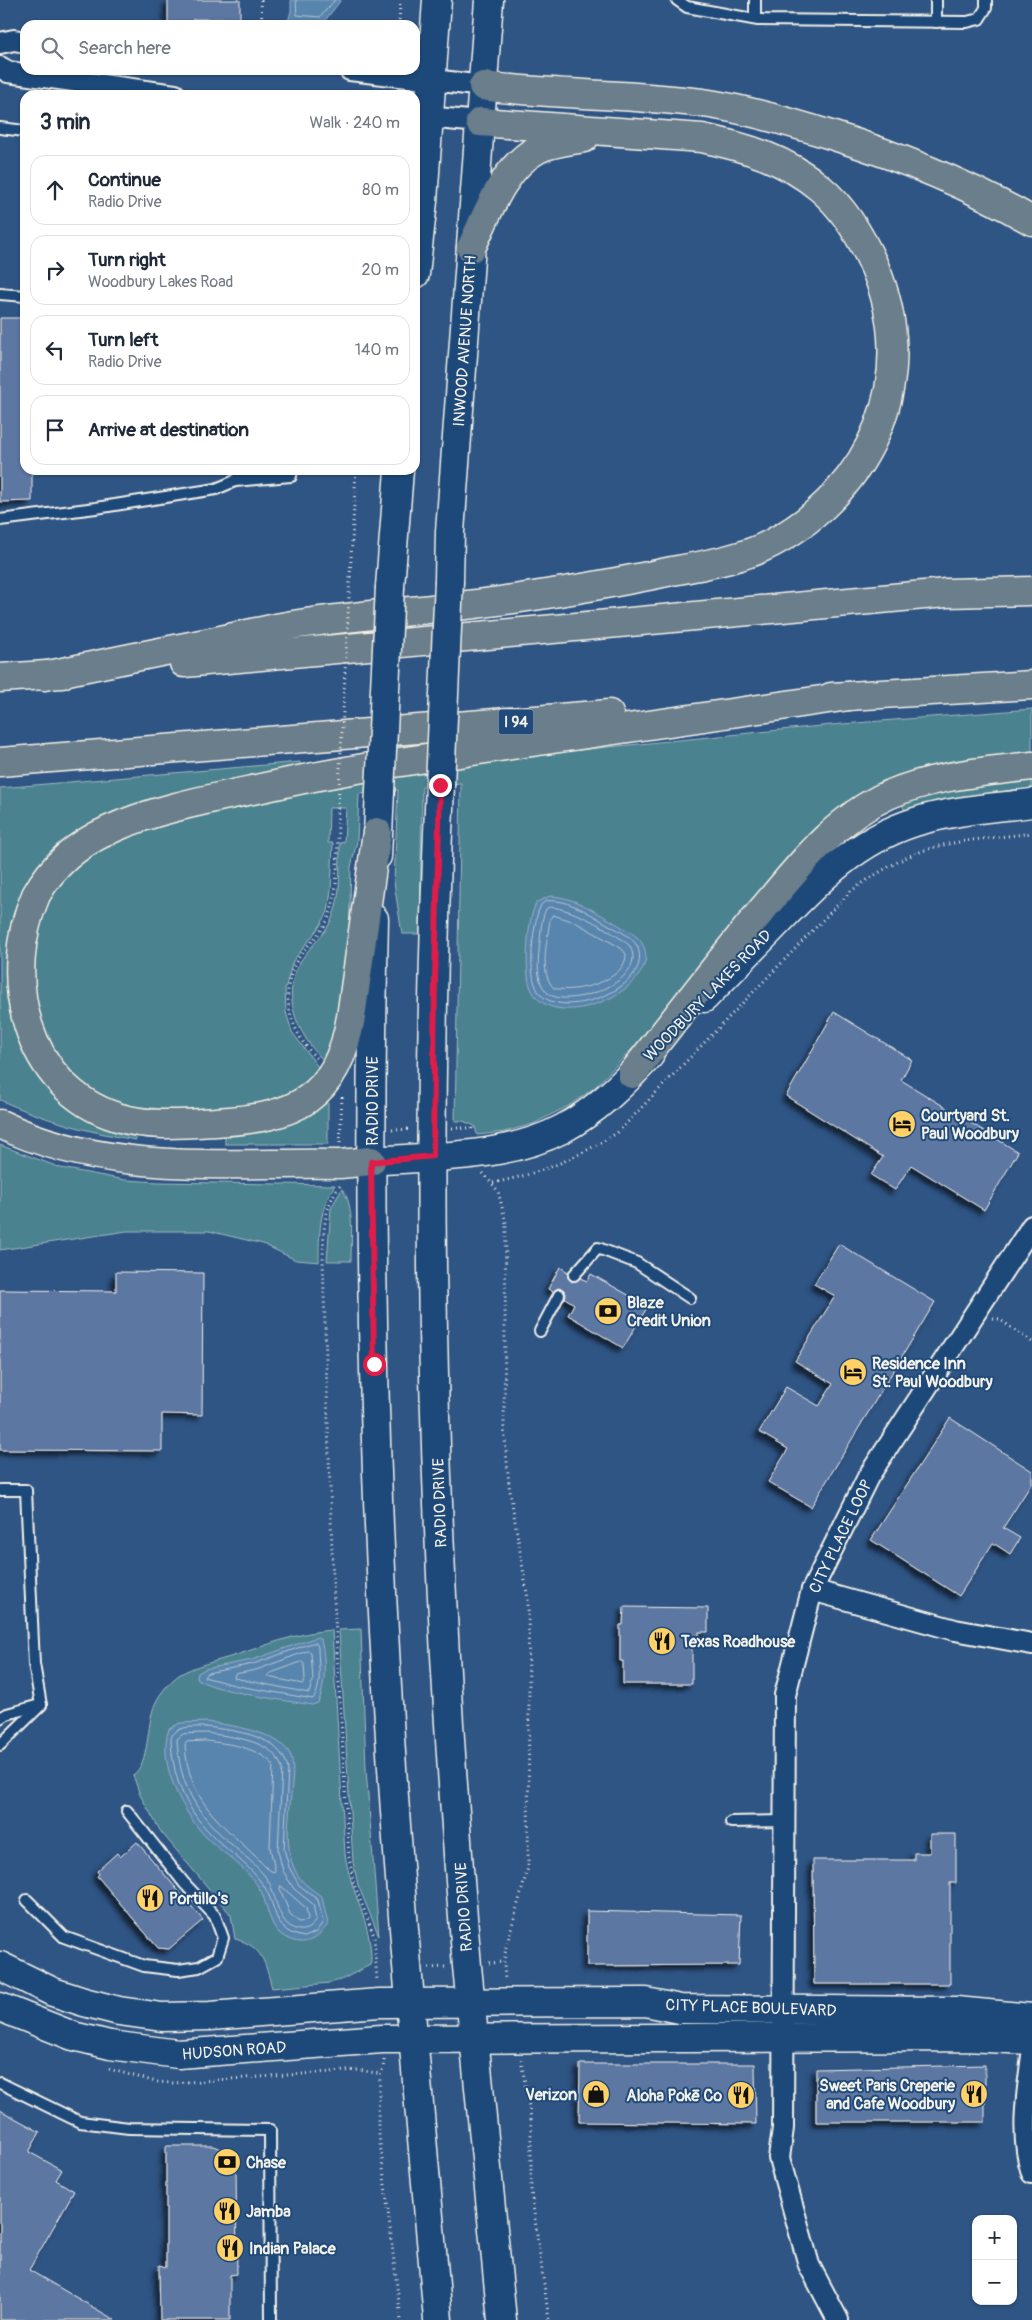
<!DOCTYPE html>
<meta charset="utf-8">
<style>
:root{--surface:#fff;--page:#f2f2f3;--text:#1f2937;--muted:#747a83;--line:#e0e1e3}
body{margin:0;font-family:Pangolin,sans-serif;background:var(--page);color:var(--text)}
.controls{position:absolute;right:15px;bottom:15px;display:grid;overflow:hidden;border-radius:10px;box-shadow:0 1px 4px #0004}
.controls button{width:45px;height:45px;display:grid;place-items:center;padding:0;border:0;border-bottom:1px solid var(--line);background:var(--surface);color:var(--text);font:25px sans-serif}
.stop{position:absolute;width:15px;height:15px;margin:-11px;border:4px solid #e11d48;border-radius:50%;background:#fff}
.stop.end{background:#e11d48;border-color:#fff;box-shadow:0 1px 5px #0008}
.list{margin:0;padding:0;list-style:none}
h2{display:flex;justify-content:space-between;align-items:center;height:65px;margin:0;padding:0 20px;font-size:21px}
h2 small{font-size:16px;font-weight:400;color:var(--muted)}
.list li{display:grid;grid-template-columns:32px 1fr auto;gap:15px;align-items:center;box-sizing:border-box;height:70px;margin:0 10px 10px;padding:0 10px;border:1px solid var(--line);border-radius:15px}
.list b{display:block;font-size:19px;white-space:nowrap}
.list p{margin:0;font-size:16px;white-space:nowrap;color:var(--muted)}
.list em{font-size:16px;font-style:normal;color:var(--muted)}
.icon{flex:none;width:28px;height:28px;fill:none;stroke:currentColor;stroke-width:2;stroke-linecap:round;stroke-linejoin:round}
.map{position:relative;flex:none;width:1032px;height:2320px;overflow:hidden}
.search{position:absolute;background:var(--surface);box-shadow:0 1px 4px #0004;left:20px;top:20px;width:400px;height:55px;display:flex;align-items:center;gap:12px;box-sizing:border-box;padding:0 18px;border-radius:15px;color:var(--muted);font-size:19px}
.panel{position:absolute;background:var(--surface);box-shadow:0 1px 4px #0004;left:20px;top:90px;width:400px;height:385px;border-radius:15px}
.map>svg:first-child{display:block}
</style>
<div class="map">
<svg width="1032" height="2320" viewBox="0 0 1032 2320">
<defs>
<filter id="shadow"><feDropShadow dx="-4.5" dy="4.5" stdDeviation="2.5" flood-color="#0009"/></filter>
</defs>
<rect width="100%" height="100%" fill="#2f5585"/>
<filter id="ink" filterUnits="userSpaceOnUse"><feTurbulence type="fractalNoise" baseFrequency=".02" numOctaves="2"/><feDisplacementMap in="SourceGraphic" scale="10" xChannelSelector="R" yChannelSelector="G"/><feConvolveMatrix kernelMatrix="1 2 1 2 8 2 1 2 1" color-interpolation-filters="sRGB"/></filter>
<g filter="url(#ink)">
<g fill="#4c8290" stroke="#a0babc">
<path d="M 1032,709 L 1032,757 L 900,780 L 685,986 L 637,1044 L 594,1088 L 570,1105 L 533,1124 L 504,1132 L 477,1135 L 475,1126 L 463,1121 L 455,1121 L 461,783 L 422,787 L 420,934 L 402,934 L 394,882 L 398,790 L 359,794 L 357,841 L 351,867 L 349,940 L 341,1016 L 328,1060 L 323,1060 C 297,1034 279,993 302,959 C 312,944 327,933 333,916 C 342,893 339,866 340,843 L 344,842 L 346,808 L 329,808 L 328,843 L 333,843 L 331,890 L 328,912 L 320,926 L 293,961 L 285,989 L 286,1012 L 292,1032 L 321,1071 L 300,1090 L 271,1104 L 203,1111 L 139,1111 L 83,1089 L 37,1030 L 32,934 L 56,885 L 93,850 L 145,828 L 346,781 L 548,753 L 831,725 Z"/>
<path d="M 300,762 L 301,769 L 121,814 L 11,933 L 6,961 L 6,988 L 11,1015 L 17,1034 L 122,1132 L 136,1137 L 136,1140 C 88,1132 44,1120 0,1100 L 0,788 Z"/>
<path d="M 1032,778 L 1032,792 L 905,812 L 901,800 L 926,792 Z"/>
<path d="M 328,1093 L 328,1144 L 225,1144 L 225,1131 Z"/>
<path d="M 0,1145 L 61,1168 L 125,1180 L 158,1182 L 335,1185 C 319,1209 319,1234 319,1262 L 296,1260 L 263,1244 L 209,1231 L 127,1231 L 0,1250 Z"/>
<path d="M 342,1189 C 355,1204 351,1242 351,1261 L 327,1261 L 331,1208 Z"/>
<path d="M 361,1629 L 366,1769 L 379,1936 L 358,1885 L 353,1862 L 339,1630 Z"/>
<path d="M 332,1630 L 345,1854 C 350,1892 372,1923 371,1961 L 370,1965 L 343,1979 L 330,1983 L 272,1988 C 265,1963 263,1946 235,1939 L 231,1915 L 161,1832 L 140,1795 L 133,1775 C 150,1763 146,1725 155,1704 C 160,1693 169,1682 179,1675 C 195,1665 215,1662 233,1656 C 265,1646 298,1632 332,1630 Z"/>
</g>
<g fill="#5985ae" stroke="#97b0c5">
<path d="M 291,0 L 341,0 L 324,22 L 300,21 L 287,25 L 291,11 Z"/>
<path d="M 550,896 C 575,897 594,911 615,923 C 623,928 632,932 638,938 C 680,984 537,1049 528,977 C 526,959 527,918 537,902 Z"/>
<path d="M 317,1637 L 321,1640 C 326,1659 326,1685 318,1703 L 312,1705 C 290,1701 209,1691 197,1678 L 198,1673 L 205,1669 L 252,1660 Z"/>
<path d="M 207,1722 C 230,1725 277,1731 290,1754 C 294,1762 293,1774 292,1784 C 290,1814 280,1859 304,1883 C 309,1888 316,1892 322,1897 L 328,1924 C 316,1941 303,1948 283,1936 C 267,1926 268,1900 258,1886 C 245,1867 224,1854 208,1839 C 184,1815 156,1763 169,1729 L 180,1723 Z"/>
</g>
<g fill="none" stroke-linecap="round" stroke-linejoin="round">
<g stroke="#b6c6d1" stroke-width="1">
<path d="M 296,0 L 297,15 L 320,17 L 335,0"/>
<path d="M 546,901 C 569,898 591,915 609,925 C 619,931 634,937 638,948 C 653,990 557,1023 538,991 C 527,973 533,931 538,912 L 541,905 Z"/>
<path d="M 550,907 C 575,909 610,930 629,945 C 652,981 568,1009 549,994 C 536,984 538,964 539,951 C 541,937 540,921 546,909 Z"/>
<path d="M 553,915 L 575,922 L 621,948 L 626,954 C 627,981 574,994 554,988 C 538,973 548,939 550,919 Z"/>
<path d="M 312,1643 L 316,1643 L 318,1647 C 318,1663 323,1686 313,1699 L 238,1686 L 204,1677 L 207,1673 L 253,1664 Z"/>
<path d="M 308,1651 L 311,1653 L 313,1679 L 309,1693 L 234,1678 L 235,1674 L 256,1670 Z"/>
<path d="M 302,1662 L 304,1664 L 305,1679 L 303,1684 L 267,1677 L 269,1674 Z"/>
<path d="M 206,1727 C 235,1731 281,1734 288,1769 L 284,1849 L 289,1867 L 299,1885 L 318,1900 L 323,1922 L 316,1932 L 305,1937 C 269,1932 279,1904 261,1882 C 247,1863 227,1851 211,1834 C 184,1807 172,1775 171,1738 C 176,1725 194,1727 206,1727 Z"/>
<path d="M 206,1733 C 231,1737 275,1739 282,1769 L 278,1851 L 283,1871 L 294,1889 L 313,1904 L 316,1920 C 310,1930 301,1933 291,1927 C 276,1918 276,1892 267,1879 C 258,1866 243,1855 231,1844 C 197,1814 179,1786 177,1739 L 183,1734 Z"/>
<path d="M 206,1741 C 230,1744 254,1746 273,1764 L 270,1848 L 275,1870 L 274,1872 C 266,1870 260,1860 254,1855 C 217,1820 188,1799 185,1744 L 187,1742 Z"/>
<path d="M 281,1886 L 306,1908 L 308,1918 L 307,1921 L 299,1922 L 290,1914 L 280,1889 Z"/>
</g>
</g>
<g fill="#5d77a3" stroke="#f4f1e8" filter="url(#shadow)">
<path d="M 168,0 L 240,0 L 240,19 L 193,19 L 192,25 L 168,25 Z"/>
<path d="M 0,318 L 25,318 L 25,470 L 32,470 L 32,501 L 0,502 Z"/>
<path d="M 834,1012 L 912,1060 L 901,1080 L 1018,1152 L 984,1210 L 911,1165 L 895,1190 L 871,1175 L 883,1157 L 786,1096 Z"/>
<path d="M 839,1244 L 935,1302 L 811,1507 L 768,1482 L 788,1449 L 759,1432 L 786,1387 L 819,1406 L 833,1384 L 795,1361 L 835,1296 L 814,1284 Z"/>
<path d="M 560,1267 L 568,1272 L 568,1278 L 572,1282 L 580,1278 L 587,1281 L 591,1274 L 648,1306 L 623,1348 L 568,1315 L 574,1304 L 565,1298 L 566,1294 L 563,1289 L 558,1288 L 553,1292 L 548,1289 Z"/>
<path d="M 116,1272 L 203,1273 L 202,1415 L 162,1414 L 162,1451 L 0,1450 L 0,1290 L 116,1291 Z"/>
<path d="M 950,1418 L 1032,1471 L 1032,1483 L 1003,1528 L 1020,1538 L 1010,1554 L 993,1543 L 959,1596 L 871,1540 Z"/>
<path d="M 624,1607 L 708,1608 L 708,1632 L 699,1632 L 699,1640 L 692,1640 L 692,1684 L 623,1684 L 623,1661 L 620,1661 L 620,1625 L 623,1625 Z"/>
<path d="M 930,1834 L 956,1834 L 956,1883 L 950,1883 L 950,1984 L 814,1984 L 813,1860 L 914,1860 L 914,1853 L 930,1853 Z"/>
<path d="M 137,1842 L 203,1920 L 169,1949 L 158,1948 L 97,1876 L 99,1874 L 97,1871 L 117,1853 L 120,1857 Z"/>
<path d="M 587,1911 L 741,1915 L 739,1965 L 587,1966 Z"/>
<path d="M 580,2064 L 755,2064 L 756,2124 L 579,2122 Z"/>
<path d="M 985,2065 L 985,2122 L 816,2122 L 816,2069 Z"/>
<path d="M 0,2110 L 40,2132 L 29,2152 L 62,2170 L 56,2180 L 74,2191 L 29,2270 L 115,2320 L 0,2320 Z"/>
<path d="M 166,2146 L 214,2146 L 234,2154 L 236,2162 L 237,2274 L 230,2275 L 230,2320 L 160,2320 L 159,2265 L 166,2267 Z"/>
</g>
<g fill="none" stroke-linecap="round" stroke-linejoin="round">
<g stroke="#f4f1e8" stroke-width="14">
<g id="lane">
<path d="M 677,0 L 687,7 L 758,20 L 967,22 L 979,19 L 986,8 L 986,0"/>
<path d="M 755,19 L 755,0"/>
<path d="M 936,22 L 936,0"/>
<path d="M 0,128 L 25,131"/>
<path d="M 0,294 L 25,296"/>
<path d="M 235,481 L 291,476 L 292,470"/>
<path d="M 0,520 L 96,508 L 216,489 L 235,481 L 243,470"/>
<path d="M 574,1275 L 598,1248 L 637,1263 L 690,1298"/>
<path d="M 540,1331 L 559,1295"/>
<path d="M 0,1490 L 26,1490 L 34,1664 L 41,1705"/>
<path d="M 0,1718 L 7,1714 L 40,1705"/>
<path d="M 0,1745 L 41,1705"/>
<path d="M 731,1822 L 784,1821"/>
<path d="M 27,1900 L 64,1937 L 144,1966 L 178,1970 L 199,1967 L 217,1957 L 223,1938 L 215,1916 L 184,1883 L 127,1811"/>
<path d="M 0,2083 L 80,2122 L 129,2128 L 270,2130 L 271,2320"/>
</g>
</g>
<g stroke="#f4f1e8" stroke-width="24">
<g id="street">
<path d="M 0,43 L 14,40 L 25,42"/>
<path d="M 0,67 L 8,72 L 175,95"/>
<path d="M 350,70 L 483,86"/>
<path d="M 415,116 L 480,122"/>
<path d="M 812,1590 L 955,1630 L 1032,1644"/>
<path d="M 1032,2056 C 1027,2094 1020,2137 1032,2173"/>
<path d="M 838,2320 L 809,2265 L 779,2158 L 783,2128 L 785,1695 L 812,1590 L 868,1477 L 1032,1226"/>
</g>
</g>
<g stroke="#f4f1e8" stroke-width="31">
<g id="secondary">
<path d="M 415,274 L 423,201 L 437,0"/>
<path d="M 449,581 L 450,532 L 489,0"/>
<path d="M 390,587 L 399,470"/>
<path d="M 440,785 C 422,1178 433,1574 467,1966 C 478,2084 491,2202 502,2320"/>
<path d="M 377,856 L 380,791"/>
<path d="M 374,919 C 368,1175 372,1431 387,1687 C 399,1899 420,2109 438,2320"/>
<path d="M 704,998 C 729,972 754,947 779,921 C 819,879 858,840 915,822 C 953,810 993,808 1032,803"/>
<path d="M 371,1161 C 433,1156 505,1159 562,1129 C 596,1111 623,1084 649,1056"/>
<path d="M 0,1966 L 53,1992 L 84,2002 L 119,2011 L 162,2017 L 210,2016 L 379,2003 L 646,2002 L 680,2009 L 956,2011 L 1032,2018"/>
<path d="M 0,2007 L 73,2036 L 110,2045 L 178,2054 L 382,2039 L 965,2037 L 1032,2040"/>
</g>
</g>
<g stroke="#f4f1e8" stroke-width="31">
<g id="highway">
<path d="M 483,86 C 558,96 635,93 710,104 C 753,111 793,123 834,136 C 904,158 969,185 1032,221"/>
<path d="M 471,248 C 487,215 503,167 538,149 C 552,142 568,141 584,138"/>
<path d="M 184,663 L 946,593 L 1032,591"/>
<path d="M 44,676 C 101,664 159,652 216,641 C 244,635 271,628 299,624 C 365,614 433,610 499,601 C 551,594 602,585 653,575 C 690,567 739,561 772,543 C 873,489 921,376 875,268 C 862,238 845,209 820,188 C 786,159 745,147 702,138 L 480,122"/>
<path d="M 0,678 L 62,674"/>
<path d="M 831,697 L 1032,685"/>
<path d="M 0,762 L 609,714"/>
<path d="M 377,832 L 351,1017 C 337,1100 294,1118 216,1122 C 183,1124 148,1127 117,1117 C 25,1088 0,977 36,895 C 52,866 78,844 109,830 C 158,807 226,796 280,784 C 361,766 443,756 525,743 C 633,727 741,711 849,696"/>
<path d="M 632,1074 C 675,1019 718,963 763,909 C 800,865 835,819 888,795 C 934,775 983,772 1032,766"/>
<path d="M 0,1124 C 108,1176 224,1162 340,1164 L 371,1161"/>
</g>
</g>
<g stroke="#f4f1e8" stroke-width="3" stroke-dasharray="1 4" stroke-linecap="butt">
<path d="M 261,0 L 262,25"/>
<path d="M 399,25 L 400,0"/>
<path d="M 350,577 L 356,470"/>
<path d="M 316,1058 C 290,1031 277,991 299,957 C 309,942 324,932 330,914 C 340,884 337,840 338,808"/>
<path d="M 452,1128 L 472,1128 L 473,1131"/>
<path d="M 392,1130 L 411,1129"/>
<path d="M 340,1143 L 342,1097"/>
<path d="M 483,1173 L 498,1191 L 506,1223 L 504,1427 L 509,1485 L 528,1599 L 529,1686 L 528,1868 L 506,1947 L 504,1962 L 505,1981"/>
<path d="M 493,1183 C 545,1172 572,1160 617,1133 L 851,891 C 874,875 899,859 925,850 C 959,839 997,838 1032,833"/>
<path d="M 340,1186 C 322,1208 324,1235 323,1261 L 333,1583 L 349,1856 L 353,1881 L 374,1936 L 377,1981"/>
<path d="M 993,1318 L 999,1319 L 1032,1342"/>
<path d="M 489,1963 L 504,1962"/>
<path d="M 429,1968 L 445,1967"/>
<path d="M 384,2060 C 384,2068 381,2071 380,2078 C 379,2094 378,2110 378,2126 L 401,2320"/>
<path d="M 521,2060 L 531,2118 L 531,2191 L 549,2320"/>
<path d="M 109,2069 L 156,2082 L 174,2083 L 359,2070 L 381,2074"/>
</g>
<use href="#lane" stroke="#1f4a7a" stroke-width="10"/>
<use href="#street" stroke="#1f4a7a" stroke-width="20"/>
<use href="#secondary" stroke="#1f4a7a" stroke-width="28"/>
<use href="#highway" stroke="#6b7e8b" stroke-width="28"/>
<g stroke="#f4f1e8" stroke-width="31" stroke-linecap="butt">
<g id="secondary-bridge">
<path d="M 440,785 L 449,581"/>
<path d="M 380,791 L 390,587"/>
</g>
</g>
<path stroke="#f4f1e8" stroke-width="3" stroke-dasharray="1 4" stroke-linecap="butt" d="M 338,808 L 350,577"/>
<use href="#secondary-bridge" stroke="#1f4a7a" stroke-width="28"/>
</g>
</g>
<g fill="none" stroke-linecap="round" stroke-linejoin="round" filter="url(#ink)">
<path stroke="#e11d48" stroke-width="6" d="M 374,1364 L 371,1162 L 433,1156 L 435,976 L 440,785"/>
</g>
<defs>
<g id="hotel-disc" transform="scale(1.4375)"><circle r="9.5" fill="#ffd166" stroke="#1f4a7a"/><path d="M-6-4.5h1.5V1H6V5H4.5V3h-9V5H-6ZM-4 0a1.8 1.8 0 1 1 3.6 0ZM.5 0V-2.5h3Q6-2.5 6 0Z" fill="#111"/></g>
<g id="bank-disc" transform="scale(1.4375)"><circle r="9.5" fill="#ffd166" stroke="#1f4a7a"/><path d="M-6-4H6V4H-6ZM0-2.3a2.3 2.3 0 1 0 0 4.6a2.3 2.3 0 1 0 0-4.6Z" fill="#111"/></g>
<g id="restaurant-disc" transform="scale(1.4375)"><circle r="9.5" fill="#ffd166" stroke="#1f4a7a"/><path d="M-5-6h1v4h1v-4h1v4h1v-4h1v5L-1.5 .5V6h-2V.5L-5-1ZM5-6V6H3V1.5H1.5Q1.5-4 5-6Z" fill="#111"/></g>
<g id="shop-disc" transform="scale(1.4375)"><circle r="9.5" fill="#ffd166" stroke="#1f4a7a"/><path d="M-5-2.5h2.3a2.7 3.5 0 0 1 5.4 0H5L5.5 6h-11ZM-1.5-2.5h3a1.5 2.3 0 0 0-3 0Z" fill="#111"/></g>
</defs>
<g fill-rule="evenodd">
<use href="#hotel-disc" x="902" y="1124"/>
<use href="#bank-disc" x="608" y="1311"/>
<use href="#hotel-disc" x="853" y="1372"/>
<use href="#restaurant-disc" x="662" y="1641"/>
<use href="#restaurant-disc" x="150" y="1898"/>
<use href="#shop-disc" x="596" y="2094"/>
<use href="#restaurant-disc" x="974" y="2094"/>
<use href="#restaurant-disc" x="741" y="2095"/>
<use href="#bank-disc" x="227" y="2162"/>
<use href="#restaurant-disc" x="227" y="2211"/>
<use href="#restaurant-disc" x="230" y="2248"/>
</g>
<g text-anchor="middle" stroke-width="4" stroke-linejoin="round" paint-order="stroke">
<rect fill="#1f4a7a" stroke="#b4bfc7" stroke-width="1" x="498.5" y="709.5" width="35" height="25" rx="4"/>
<g font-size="15" font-weight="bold" fill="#f4f1e8">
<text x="516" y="727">I 94</text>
</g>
<g font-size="16" fill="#f4f1e8" stroke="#1f4a7a">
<text transform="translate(464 341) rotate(-86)" y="6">INWOOD AVENUE NORTH</text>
<text transform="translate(707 995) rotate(-46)" y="6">WOODBURY LAKES ROAD</text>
<text transform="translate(372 1101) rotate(-90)" y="6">RADIO DRIVE</text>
<text transform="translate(439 1503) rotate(-92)" y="6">RADIO DRIVE</text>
<text transform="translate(840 1536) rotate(-64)" y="6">CITY PLACE LOOP</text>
<text transform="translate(463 1907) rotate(-94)" y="6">RADIO DRIVE</text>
<text transform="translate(751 2007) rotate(2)" y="6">CITY PLACE BOULEVARD</text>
<text transform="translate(234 2050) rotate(-4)" y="6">HUDSON ROAD</text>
</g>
<g font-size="16" font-weight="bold" fill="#f4f1e8" stroke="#1f4a7a" text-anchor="start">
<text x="921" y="1121">Courtyard St.<tspan x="921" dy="18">Paul Woodbury</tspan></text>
<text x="627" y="1308">Blaze<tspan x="627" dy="18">Credit Union</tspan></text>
<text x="872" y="1369">Residence Inn<tspan x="872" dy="18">St. Paul Woodbury</tspan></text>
<text x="681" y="1647">Texas Roadhouse</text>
<text x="169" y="1904">Portillo's</text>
<text x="955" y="2091" text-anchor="end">Sweet Paris Creperie<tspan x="955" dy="18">and Cafe Woodbury</tspan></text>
<text x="577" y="2100" text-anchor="end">Verizon</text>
<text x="722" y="2101" text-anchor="end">Aloha Pokē Co</text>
<text x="246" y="2168">Chase</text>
<text x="246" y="2217">Jamba</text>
<text x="249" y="2254">Indian Palace</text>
</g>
</g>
</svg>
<div class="controls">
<button>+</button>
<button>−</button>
</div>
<div class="stop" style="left:374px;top:1364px"></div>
<div class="stop end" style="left:440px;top:785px"></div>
<div class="search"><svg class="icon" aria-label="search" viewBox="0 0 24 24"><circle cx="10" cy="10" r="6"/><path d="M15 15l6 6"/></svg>Search here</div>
<section class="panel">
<h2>3 min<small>Walk · 240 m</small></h2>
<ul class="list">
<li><svg class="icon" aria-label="ahead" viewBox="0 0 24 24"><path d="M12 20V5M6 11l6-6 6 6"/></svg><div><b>Continue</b><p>Radio Drive</p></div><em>80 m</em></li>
<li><svg class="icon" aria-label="right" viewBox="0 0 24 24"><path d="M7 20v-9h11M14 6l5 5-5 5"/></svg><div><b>Turn right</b><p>Woodbury Lakes Road</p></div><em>20 m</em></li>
<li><svg class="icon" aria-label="left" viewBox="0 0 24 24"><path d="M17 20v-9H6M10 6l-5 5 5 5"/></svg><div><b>Turn left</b><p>Radio Drive</p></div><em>140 m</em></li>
<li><svg class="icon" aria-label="arrive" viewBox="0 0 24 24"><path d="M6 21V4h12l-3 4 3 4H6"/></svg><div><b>Arrive at destination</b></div></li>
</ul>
</section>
</div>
